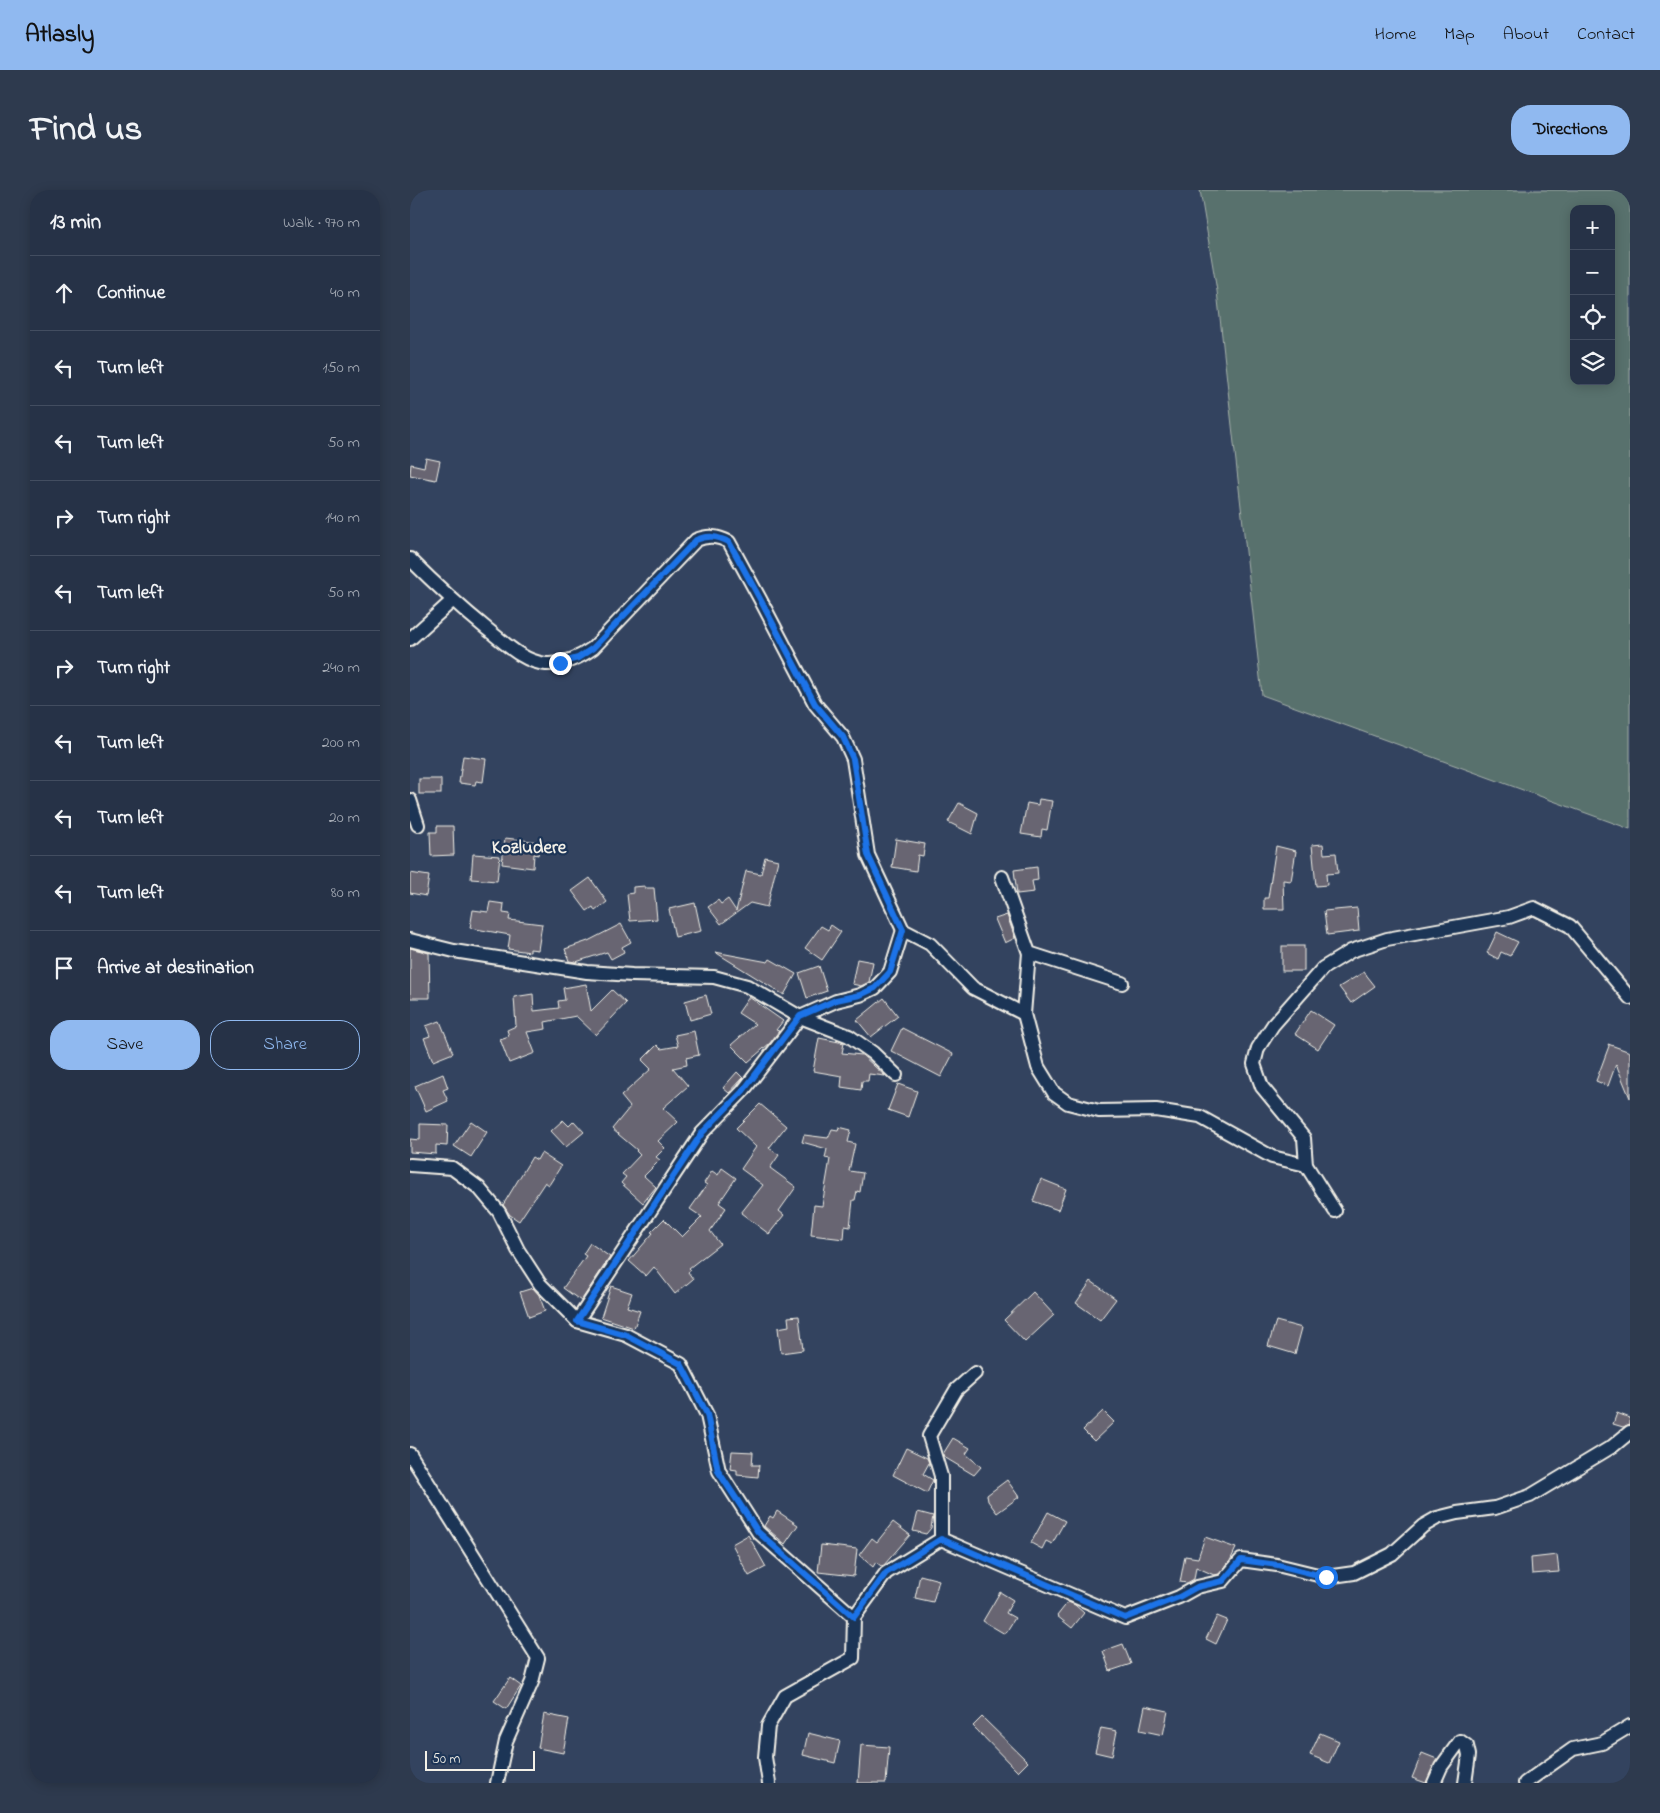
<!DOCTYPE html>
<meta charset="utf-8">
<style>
:root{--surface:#263247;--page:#2e3a4e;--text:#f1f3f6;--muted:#a4aab4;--line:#424d60;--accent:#90b9f0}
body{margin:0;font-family:"Indie Flower",sans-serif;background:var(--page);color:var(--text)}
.controls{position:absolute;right:15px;top:15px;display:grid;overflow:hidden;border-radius:10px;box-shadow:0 2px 12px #0003}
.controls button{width:45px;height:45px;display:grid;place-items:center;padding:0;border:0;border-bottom:1px solid var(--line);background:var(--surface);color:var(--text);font:25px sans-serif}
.scale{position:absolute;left:15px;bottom:12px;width:110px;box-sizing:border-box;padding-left:5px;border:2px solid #f4f1e8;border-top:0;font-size:14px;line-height:18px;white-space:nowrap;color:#f4f1e8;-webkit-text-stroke:4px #1d3557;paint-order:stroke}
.stop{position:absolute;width:15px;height:15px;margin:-11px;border:4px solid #1a73e8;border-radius:50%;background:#fff}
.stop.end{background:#1a73e8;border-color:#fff;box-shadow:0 1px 5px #0008}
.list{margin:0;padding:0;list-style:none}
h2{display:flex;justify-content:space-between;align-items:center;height:65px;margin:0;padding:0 20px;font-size:21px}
h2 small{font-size:16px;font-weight:400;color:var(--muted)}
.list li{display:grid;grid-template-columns:32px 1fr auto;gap:15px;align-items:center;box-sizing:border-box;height:75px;padding:0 20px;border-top:1px solid var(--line)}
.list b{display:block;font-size:19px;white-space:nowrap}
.list em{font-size:16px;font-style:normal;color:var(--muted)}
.actions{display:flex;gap:10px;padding:15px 20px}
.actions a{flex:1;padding:11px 0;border:1px solid var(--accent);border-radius:20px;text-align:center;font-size:18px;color:var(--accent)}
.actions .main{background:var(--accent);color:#111}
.icon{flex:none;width:28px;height:28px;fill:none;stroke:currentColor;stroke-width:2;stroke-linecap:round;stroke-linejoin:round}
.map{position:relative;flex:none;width:1220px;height:1593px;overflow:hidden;border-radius:20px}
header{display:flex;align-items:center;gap:30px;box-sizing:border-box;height:70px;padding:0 25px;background:var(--accent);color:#111}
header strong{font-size:24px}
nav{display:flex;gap:28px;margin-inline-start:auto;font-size:18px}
.intro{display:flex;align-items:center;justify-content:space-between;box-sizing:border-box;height:120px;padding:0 30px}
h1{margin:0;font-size:35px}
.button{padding:12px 22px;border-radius:20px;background:var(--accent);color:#111;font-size:18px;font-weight:700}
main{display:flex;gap:30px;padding:0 30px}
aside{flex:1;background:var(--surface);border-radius:20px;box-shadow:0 2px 12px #0003}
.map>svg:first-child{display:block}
</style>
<header>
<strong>Atlasly</strong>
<nav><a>Home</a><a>Map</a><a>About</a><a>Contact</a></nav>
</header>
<div class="intro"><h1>Find us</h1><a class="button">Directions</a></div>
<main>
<aside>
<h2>13 min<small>Walk · 970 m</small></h2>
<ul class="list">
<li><svg class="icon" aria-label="ahead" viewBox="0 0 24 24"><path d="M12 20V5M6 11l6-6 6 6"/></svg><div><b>Continue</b></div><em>40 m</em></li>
<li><svg class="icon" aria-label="left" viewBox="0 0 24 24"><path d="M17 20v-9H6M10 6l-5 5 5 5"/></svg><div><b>Turn left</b></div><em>150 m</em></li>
<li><svg class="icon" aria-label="left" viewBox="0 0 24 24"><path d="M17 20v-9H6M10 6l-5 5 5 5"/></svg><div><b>Turn left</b></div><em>50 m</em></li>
<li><svg class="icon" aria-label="right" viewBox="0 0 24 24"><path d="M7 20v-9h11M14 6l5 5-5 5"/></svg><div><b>Turn right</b></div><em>140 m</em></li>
<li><svg class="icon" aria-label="left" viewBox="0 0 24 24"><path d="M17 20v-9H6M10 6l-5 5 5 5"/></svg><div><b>Turn left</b></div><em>50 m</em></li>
<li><svg class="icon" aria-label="right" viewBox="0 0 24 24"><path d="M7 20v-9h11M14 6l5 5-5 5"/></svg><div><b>Turn right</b></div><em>240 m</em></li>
<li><svg class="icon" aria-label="left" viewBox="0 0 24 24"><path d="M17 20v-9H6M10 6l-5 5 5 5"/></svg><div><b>Turn left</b></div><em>200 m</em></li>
<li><svg class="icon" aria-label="left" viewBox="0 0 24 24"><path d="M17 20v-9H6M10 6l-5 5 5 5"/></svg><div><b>Turn left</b></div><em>20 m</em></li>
<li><svg class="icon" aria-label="left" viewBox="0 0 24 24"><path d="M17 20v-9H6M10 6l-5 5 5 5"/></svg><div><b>Turn left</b></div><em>80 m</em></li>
<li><svg class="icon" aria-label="arrive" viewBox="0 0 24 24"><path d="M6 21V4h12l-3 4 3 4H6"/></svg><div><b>Arrive at destination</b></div></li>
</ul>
<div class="actions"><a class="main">Save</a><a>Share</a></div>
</aside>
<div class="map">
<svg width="1220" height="1593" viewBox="0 0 1220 1593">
<rect width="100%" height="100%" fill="#33435f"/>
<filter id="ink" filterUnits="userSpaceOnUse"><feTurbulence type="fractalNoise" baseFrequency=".02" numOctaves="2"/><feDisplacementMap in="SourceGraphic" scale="10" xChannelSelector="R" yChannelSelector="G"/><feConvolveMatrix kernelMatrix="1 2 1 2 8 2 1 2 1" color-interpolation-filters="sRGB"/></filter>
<g filter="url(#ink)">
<path fill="#58716d" stroke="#a6b1aa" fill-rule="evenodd" d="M 790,0 L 1220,0 L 1220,639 L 852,505 L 807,101 ZM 1164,19 L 1201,19 L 1201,191 L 1164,191 Z"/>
<g fill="#676572" stroke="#f4f1e8">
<path d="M 16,268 L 30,271 L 26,290 L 0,285 L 1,274 L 14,277 Z"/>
<path d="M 53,566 L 76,569 L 73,592 L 66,591 L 65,595 L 49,593 Z"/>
<rect x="9" y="589" width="22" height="15"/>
<path d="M 629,609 L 642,611 L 637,640 L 632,639 L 631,647 L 611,644 L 617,613 L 628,615 Z"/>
<path d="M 549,613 L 568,623 L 562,644 L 538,632 Z"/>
<path d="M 27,636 L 43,636 L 44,665 L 21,666 L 20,642 L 27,642 Z"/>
<path d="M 95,648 L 130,652 L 128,665 L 124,664 L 123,678 L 92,674 Z"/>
<path d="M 486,649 L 515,654 L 513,666 L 508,665 L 506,681 L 482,677 Z"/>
<path d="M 913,654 L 914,664 L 926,663 L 928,683 L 916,684 L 917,695 L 906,696 L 902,655 Z"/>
<path d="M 866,656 L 886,661 L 881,691 L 873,690 L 874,719 L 854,719 L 854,708 L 858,708 Z"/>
<path d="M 63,664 L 90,666 L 87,691 L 61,689 Z"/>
<path d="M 355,667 L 368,670 L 357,717 L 340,713 L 311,734 L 298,717 L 308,710 L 311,714 L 318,709 L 326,721 L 336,681 L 351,684 Z"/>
<path d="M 627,677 L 628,690 L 622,691 L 624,702 L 607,704 L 604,680 Z"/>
<path d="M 0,683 L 19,686 L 16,706 L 0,703 Z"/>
<path d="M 180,688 L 197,712 L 185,721 L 183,717 L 177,721 L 162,701 Z"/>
<path d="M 235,696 L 235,698 L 244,698 L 247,729 L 220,731 L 217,704 L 223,703 L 223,697 Z"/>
<path d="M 80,712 L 94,714 L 93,723 L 100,724 L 99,730 L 132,734 L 128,760 L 120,759 L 120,762 L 98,759 L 100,745 L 60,738 L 63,720 L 78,722 Z"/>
<path d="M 285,713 L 291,741 L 265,747 L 259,719 Z"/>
<path d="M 947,718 L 949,741 L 917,745 L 914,721 Z"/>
<path d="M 597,725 L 605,748 L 595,753 L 585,729 Z"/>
<path d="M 211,734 L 221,752 L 212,757 L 214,762 L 201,769 L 197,762 L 166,772 L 159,771 L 155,759 L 178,751 Z"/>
<path d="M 421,735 L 431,742 L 412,770 L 395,758 L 411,736 L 418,740 Z"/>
<path d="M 1087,742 L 1108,752 L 1100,766 L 1091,762 L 1088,769 L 1077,763 Z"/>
<rect x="872" y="756" width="22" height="25"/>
<path d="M 0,758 L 19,763 L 20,808 L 0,808 Z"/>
<path d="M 305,762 L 358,772 L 360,769 L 386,784 L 374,805 Z"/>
<path d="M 447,769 L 463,772 L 459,792 L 451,796 L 442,794 Z"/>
<path d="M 409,776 L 417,801 L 397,808 L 389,783 Z"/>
<path d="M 954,782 L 965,796 L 941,813 L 929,797 Z"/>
<path d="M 176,794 L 181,821 L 202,800 L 216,813 L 186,845 L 166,826 L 135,832 L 136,839 L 117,842 L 125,863 L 99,873 L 90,849 L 99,846 L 97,840 L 106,836 L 104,807 L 123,804 L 124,821 L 149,818 L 148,811 L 155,810 L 153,798 Z"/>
<path d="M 296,805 L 301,824 L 280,830 L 275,811 Z"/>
<path d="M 339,807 L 373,831 L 366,840 L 369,841 L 360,853 L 338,872 L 321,855 L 345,834 L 328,823 Z"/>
<path d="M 474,808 L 488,826 L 461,847 L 447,830 Z"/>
<path d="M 901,820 L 924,835 L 908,859 L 885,844 Z"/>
<path d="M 30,831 L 43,863 L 23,871 L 14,848 L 20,846 L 16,836 Z"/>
<path d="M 492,838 L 543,864 L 531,887 L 481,861 Z"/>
<path d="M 284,841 L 289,865 L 276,868 L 277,875 L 263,878 L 278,896 L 253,918 L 268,932 L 248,951 L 255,958 L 246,967 L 250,970 L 234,986 L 246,997 L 233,1013 L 211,993 L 216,987 L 212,984 L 230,965 L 226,961 L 227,960 L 202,939 L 220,917 L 211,906 L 241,879 L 232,870 L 247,855 L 251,859 L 268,856 L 265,845 Z"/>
<path d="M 409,848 L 434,853 L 432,863 L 452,865 L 475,886 L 459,884 L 458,891 L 452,891 L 451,900 L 431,897 L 432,886 L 403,881 Z"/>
<path d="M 1198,854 L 1220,862 L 1220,908 L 1206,874 L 1198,896 L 1186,891 L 1199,856 Z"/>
<path d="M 327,882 L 333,888 L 319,903 L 313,898 Z"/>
<path d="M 33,884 L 38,898 L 33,900 L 38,911 L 16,921 L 5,896 Z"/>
<path d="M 488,894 L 507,901 L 498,927 L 478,920 Z"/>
<path d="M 350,914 L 376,936 L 359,958 L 369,965 L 360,978 L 386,997 L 369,1021 L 374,1025 L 359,1044 L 331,1023 L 353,995 L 331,979 L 346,957 L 326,938 Z"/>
<path d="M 153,930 L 159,936 L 164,931 L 174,942 L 156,957 L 141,941 Z"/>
<path d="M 61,931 L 77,942 L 61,967 L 44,956 Z"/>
<path d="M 10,934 L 38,935 L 37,956 L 26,955 L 26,964 L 0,962 L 0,949 L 10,950 Z"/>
<path d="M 429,937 L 441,940 L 438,952 L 445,954 L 439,981 L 453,983 L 450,1002 L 447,1001 L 445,1010 L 443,1010 L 440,1037 L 435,1036 L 434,1049 L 401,1045 L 404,1015 L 412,1016 L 420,969 L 415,968 L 417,959 L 392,952 L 394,945 L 418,948 L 422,939 L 428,940 Z"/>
<path d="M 131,963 L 151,976 L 139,995 L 135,992 L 109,1031 L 100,1025 L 93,1015 L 122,967 L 127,970 Z"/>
<path d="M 312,978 L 326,988 L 309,1013 L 316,1018 L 300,1041 L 310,1054 L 279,1078 L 281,1080 L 278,1082 L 283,1089 L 265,1104 L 244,1077 L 236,1086 L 219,1071 L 243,1043 L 241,1042 L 254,1029 L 272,1047 L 292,1027 L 280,1019 L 297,995 L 294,993 L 302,981 L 308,985 Z"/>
<path d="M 631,989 L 656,999 L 648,1020 L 623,1011 Z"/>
<path d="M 180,1053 L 200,1067 L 171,1111 L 153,1098 L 176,1066 L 173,1064 Z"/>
<path d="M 681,1091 L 706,1109 L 690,1130 L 666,1113 Z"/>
<path d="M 201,1096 L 222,1103 L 217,1117 L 230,1121 L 224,1138 L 191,1127 Z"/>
<path d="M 123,1098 L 129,1105 L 135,1121 L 119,1127 L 110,1102 Z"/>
<path d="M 623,1102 L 644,1125 L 615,1152 L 594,1130 Z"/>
<path d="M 389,1126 L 393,1160 L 371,1163 L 368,1138 L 379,1136 L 378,1127 Z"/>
<path d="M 866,1131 L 892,1138 L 885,1164 L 858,1156 Z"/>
<path d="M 693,1221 L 704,1232 L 684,1251 L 673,1240 Z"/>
<path d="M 1207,1223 L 1220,1228 L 1220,1234 L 1213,1237 L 1203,1234 Z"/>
<path d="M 543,1248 L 560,1258 L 556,1264 L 571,1277 L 564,1285 L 534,1267 L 533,1264 Z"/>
<path d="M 496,1258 L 517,1268 L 519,1273 L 513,1284 L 523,1290 L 517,1303 L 483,1285 Z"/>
<path d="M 322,1261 L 343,1262 L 342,1275 L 349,1275 L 348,1287 L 327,1285 L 327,1280 L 320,1279 Z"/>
<path d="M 597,1290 L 609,1307 L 587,1323 L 578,1311 L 577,1305 Z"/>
<path d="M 367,1321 L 388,1335 L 375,1354 L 354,1336 L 360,1326 L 363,1328 Z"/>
<path d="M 508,1322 L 523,1326 L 521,1338 L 516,1344 L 503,1341 Z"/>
<path d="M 638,1322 L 655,1331 L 642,1354 L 636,1351 L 632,1359 L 621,1353 Z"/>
<path d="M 483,1332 L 500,1345 L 474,1375 L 471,1376 L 466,1372 L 463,1377 L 449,1365 L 462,1348 L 467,1352 Z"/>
<path d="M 338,1345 L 356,1377 L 339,1386 L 322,1354 Z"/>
<path d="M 795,1347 L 826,1358 L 820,1371 L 809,1384 L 804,1385 L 786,1377 L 784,1389 L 777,1393 L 770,1392 L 775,1366 L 788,1368 Z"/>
<path d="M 411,1355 L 447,1359 L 444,1386 L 408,1382 Z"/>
<path d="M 1147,1365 L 1149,1382 L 1122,1384 L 1121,1368 Z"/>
<path d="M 510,1385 L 529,1390 L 523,1412 L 505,1408 Z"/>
<path d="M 590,1402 L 603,1410 L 596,1423 L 605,1428 L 595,1444 L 573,1431 Z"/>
<path d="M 658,1412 L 665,1415 L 674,1423 L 662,1438 L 647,1426 Z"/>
<path d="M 807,1426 L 817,1430 L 806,1454 L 796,1449 Z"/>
<path d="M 713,1454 L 721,1474 L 700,1481 L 693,1461 Z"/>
<path d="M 100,1488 L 111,1496 L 96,1519 L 84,1511 Z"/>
<path d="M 735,1516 L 758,1521 L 753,1545 L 730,1540 Z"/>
<path d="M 134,1524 L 159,1529 L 153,1563 L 128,1558 Z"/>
<path d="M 572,1527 L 618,1572 L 608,1582 L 563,1536 Z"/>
<path d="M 691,1538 L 707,1541 L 702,1566 L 685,1562 Z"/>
<path d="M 398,1543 L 430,1551 L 425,1573 L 393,1565 Z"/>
<path d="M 910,1543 L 929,1551 L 919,1573 L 900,1565 Z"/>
<path d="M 451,1555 L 479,1557 L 476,1593 L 448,1593 Z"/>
<path d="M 1012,1563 L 1027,1569 L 1016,1593 L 1002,1588 Z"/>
</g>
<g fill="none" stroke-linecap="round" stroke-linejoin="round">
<g stroke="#f4f1e8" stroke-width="16">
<g id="minor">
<path d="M 0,369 C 25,394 50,417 77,439 C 95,453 113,472 136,474 C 154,475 169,468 183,458 L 286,350 C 298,345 307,346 319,352 L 350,409 L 405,514 L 433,547 L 443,569 L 458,665 L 493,740 L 520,754 L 563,798 L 614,824"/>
<path d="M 0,449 L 42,411"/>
<path d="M 0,610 L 8,635"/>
<path d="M 592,687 L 619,763 L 712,793"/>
<path d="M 0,750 L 44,761 L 177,782 L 222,785 L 304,787 L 337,796 L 390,827 L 439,846 L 463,863 L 486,885"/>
<path d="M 619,763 L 614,824 L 628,877 L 644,903 L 658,913 L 689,921 L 746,920 L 790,927 L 862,967 L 896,975"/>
<path d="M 0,975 L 42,978 L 69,998 L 89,1022 L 108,1060 L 130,1094 L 167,1131 L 216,1145 L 271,1174 L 297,1225 L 309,1281 L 348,1342 L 444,1427"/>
<path d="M 925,1021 L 896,975 L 894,948 L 852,897 L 844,874 L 848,858 L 863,835 L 913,778 L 941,761 L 977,749 L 1099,727 L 1124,718 L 1160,736 L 1220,808"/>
<path d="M 167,1131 L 292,943 L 333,901 L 390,827 L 426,811 L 450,805 L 465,798 L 480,782 L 493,740"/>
<path d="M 0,1264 L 128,1468 L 122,1492 L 96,1551 L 87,1593"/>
<path d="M 531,1349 L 531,1286 L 519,1246 L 546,1200 L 565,1183"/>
<path d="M 359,1593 L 355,1567 L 358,1536 L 375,1506 L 443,1468 L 444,1427 L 476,1383 L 531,1349 L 715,1428 L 769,1407 L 787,1397 L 813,1391 L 831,1370 L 867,1375 L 916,1387 L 944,1383 L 982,1364 L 1013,1336 L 1027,1328 L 1047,1323 L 1085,1318 L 1120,1306 L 1203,1256 L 1220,1242"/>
<path d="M 1024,1593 L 1031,1577 L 1050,1551 L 1057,1556 L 1059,1565 L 1055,1593"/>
<path d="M 1115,1593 L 1163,1559 L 1192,1553 L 1220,1536"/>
</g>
</g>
<use href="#minor" stroke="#1d3557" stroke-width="12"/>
</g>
</g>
<g fill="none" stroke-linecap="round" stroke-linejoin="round" filter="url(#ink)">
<path stroke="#1a73e8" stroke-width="6" d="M 150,473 L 168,468 L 183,458 L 286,350 C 298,345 307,346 319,352 L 350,409 L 405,514 L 433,547 L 443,569 L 458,665 L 493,740 L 480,782 L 465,798 L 450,805 L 426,810 L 390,826 L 333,901 L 292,943 L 167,1131 L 216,1145 L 271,1174 L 297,1224 L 308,1281 L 348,1342 L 444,1427 L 476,1383 L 531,1349 L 715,1428 L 769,1407 L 787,1397 L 813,1391 L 831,1370 L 868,1375 L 916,1387"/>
</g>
<g text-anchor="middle" stroke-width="4.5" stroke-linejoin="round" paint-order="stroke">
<g font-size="19" font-weight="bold" fill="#f4f1e8" stroke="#1d3557">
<text x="119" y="663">Kozludere</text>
</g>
</g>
</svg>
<div class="controls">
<button>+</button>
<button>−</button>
<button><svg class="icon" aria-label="locate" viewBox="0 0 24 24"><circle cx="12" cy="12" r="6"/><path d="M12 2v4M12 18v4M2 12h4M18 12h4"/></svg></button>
<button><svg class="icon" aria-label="layers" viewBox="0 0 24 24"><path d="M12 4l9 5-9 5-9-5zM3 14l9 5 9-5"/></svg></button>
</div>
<div class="scale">50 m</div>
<div class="stop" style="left:916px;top:1387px"></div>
<div class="stop end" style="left:150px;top:473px"></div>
</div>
</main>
